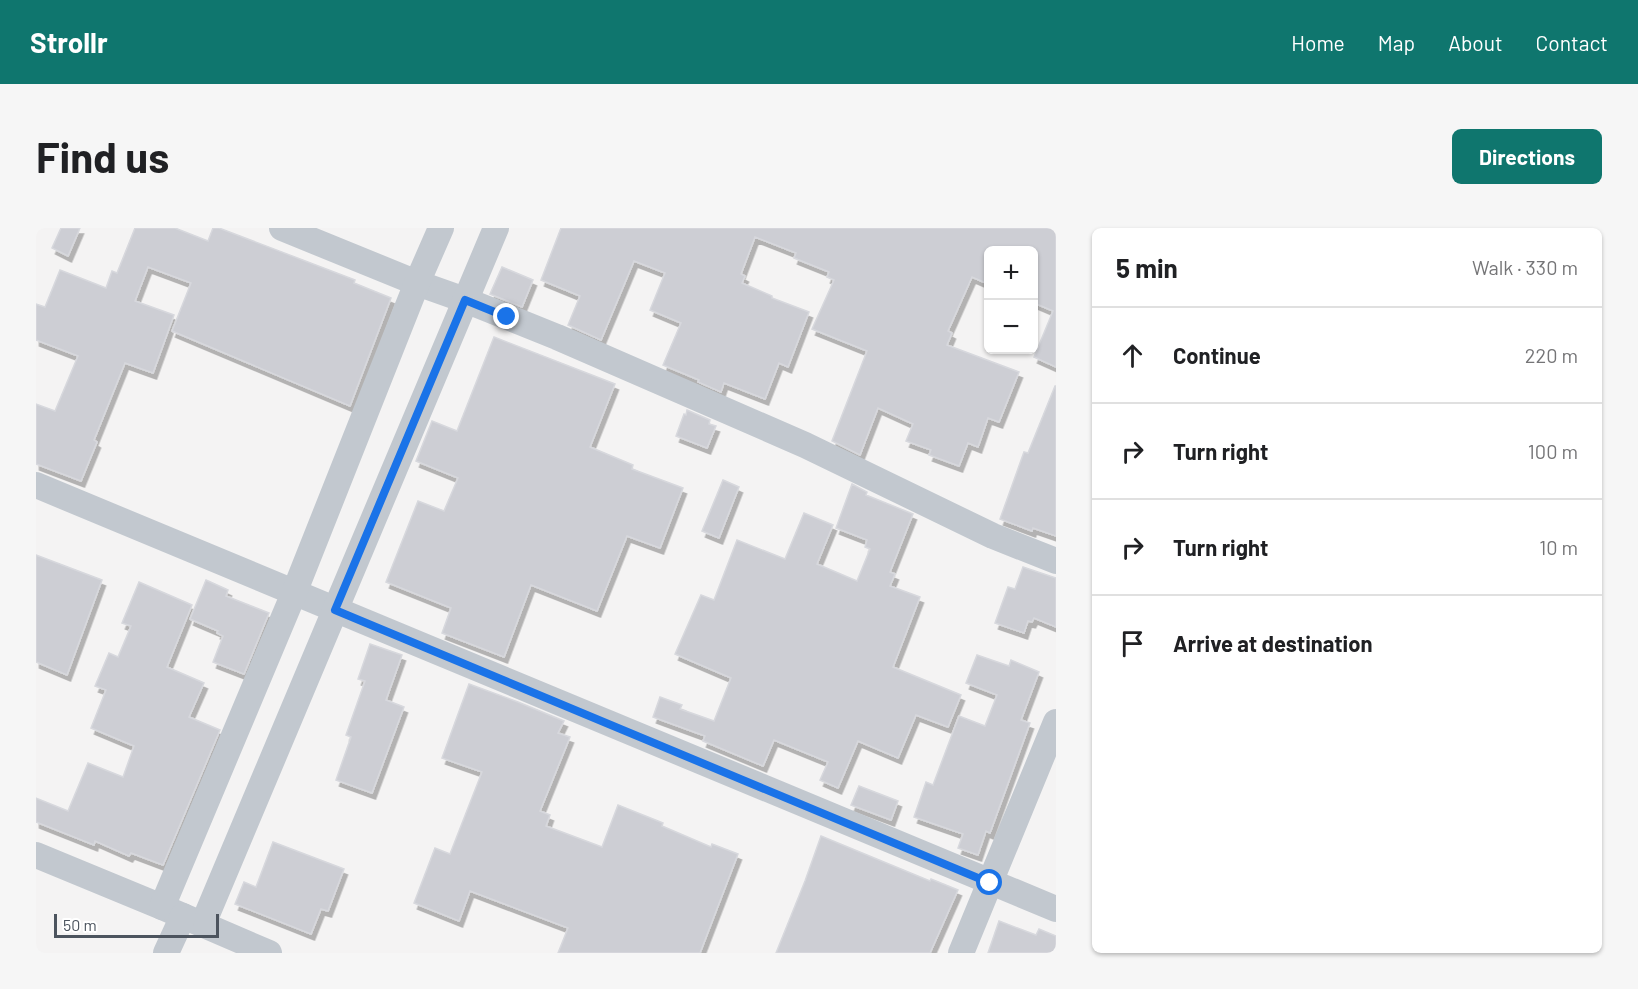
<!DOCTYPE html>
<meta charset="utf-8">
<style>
:root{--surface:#fff;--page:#f6f6f6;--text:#202124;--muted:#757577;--line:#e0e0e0;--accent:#0f766e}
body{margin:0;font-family:Barlow,sans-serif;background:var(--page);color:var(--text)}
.controls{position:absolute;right:18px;top:18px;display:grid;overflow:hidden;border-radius:9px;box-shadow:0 2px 4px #0004}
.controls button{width:54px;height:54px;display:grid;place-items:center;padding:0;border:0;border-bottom:2px solid var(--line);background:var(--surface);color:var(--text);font:30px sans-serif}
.scale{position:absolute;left:18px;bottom:15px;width:165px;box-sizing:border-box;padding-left:6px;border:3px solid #4c545e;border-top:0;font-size:16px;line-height:21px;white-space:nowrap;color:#4c545e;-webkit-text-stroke:4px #fff;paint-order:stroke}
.stop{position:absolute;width:18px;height:18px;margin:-14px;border:4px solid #1a73e8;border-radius:50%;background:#fff}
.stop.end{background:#1a73e8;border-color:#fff;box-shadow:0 2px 6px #0008}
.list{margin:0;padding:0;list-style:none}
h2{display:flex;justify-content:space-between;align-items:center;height:78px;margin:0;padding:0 24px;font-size:26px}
h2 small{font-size:20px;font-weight:400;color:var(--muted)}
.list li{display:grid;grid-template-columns:39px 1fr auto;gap:18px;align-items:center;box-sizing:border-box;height:96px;padding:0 24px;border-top:2px solid var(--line)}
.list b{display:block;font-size:22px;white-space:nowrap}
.list em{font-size:20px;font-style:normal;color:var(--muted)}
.icon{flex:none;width:33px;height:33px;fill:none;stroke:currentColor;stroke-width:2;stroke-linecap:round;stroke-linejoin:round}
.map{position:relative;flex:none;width:1020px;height:725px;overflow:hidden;border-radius:9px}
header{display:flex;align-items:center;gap:36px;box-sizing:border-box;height:84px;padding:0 30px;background:var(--accent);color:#fff}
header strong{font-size:28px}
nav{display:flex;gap:33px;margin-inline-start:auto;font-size:21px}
.intro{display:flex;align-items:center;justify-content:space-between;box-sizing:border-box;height:144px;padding:0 36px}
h1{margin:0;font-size:42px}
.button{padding:15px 27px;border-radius:9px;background:var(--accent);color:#fff;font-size:21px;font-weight:700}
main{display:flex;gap:36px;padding:0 36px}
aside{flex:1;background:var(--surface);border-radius:9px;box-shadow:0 2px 4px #0004}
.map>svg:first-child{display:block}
</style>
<header>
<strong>Strollr</strong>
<nav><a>Home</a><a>Map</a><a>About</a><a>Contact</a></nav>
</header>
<div class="intro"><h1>Find us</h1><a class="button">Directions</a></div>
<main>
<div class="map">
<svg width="1020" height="725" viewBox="0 0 1020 725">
<defs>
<filter id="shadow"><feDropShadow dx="3.5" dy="6" stdDeviation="0" flood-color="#0004"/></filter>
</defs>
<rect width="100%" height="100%" fill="#f4f3f3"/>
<g fill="#cdced4" stroke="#d7d8dd" stroke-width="1.5" filter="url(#shadow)">
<path d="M 25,0 L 44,0 L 32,28 L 16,20 Z"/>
<path d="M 99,0 L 139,0 L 172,13 L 177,0 L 183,0 L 319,52 L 318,55 L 355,70 L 314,178 L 136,103 L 155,55 L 112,39 L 99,73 L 138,87 L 117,145 L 89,135 L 58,212 L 61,214 L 45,253 L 0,236 L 0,176 L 19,183 L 42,128 L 0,112 L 0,76 L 9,79 L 24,42 L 70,60 L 76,43 L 81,45 Z"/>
<path d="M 525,0 L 1020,0 L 1020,139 L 998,129 L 1017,83 L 998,75 L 998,22 L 952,22 L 952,56 L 936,49 L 912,103 L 916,105 L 911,117 L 983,144 L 963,194 L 952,190 L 942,219 L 932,215 L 923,238 L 893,227 L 895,222 L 870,213 L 877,196 L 842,180 L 824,227 L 796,213 L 831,123 L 776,101 L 798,52 L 791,49 L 793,44 L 758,30 L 760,25 L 719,9 L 705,46 L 709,48 L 706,55 L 736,68 L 736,70 L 773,84 L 752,139 L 743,135 L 729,171 L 688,155 L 685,164 L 662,154 L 663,152 L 627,137 L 645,95 L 614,82 L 629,45 L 598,33 L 565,112 L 532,97 L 544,68 L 505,52 Z"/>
<path d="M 466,39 L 497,52 L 486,79 L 454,66 Z"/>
<path d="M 458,109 L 579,156 L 554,219 L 597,237 L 596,241 L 647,260 L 624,320 L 591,308 L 561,383 L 495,357 L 468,429 L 406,405 L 415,380 L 350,354 L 382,273 L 408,283 L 422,250 L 380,233 L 396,193 L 421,203 Z"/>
<path d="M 1019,158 L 1020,158 L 1020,308 L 997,300 L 996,303 L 964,291 L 988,224 L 992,225 Z"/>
<path d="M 651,182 L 674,192 L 673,196 L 680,198 L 671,220 L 640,208 L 648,186 L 650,187 Z"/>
<path d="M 687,252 L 703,259 L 683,310 L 666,303 Z"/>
<path d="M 816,256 L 831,264 L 830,267 L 877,286 L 854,344 L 859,346 L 854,358 L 884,369 L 857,439 L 925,467 L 912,499 L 880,487 L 862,530 L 822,513 L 802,560 L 784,552 L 792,534 L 738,512 L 727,538 L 667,513 L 669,508 L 617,489 L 624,469 L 646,477 L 644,481 L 678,493 L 695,450 L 639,426 L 665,367 L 678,372 L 701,312 L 749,331 L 768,285 L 797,297 L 781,336 L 821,353 L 834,321 L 829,319 L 831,312 L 800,300 Z"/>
<path d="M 0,327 L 66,352 L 31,447 L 0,434 Z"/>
<path d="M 987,339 L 1020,350 L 1020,399 L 998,390 L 996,394 L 992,393 L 988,405 L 959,395 L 972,359 L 979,361 Z"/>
<path d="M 170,352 L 192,362 L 190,368 L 233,385 L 208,446 L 177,434 L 187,408 L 181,405 L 182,403 L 154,391 Z"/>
<path d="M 103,354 L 156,377 L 131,439 L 168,455 L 153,489 L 184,502 L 127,637 L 95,625 L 93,628 L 59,613 L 58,617 L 0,594 L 0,570 L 32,583 L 52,535 L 87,549 L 98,518 L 55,500 L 70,462 L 59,458 L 73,425 L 82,429 L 95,398 L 86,395 Z"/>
<path d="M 334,416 L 366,427 L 350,472 L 368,479 L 336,565 L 300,552 L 315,509 L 310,507 L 329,453 L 322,451 Z"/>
<path d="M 941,427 L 973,438 L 975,432 L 1003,444 L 985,492 L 994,495 L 954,605 L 950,603 L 942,627 L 922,620 L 927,606 L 878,589 L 890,554 L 897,557 L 923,488 L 949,498 L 961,467 L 930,455 Z"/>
<path d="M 433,456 L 482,474 L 528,493 L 522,505 L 534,509 L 504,583 L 514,587 L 510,598 L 566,619 L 582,577 L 627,595 L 626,598 L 675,619 L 676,616 L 702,626 L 664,725 L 522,725 L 532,700 L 434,663 L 423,693 L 378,675 L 399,620 L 414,626 L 446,544 L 406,530 Z"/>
<path d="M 823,558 L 862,573 L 855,592 L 815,577 Z"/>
<path d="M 785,608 L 894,653 L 895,651 L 922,662 L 894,725 L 740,725 L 769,653 Z"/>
<path d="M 237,614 L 308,641 L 292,683 L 285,681 L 275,706 L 199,676 L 208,654 L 220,659 Z"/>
<path d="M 963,693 L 1000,707 L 1003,701 L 1020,708 L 1020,725 L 952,725 Z"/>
</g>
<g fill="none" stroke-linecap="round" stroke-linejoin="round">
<g stroke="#c2c8cf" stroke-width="26">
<path d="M 246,0 L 381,55 L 429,72 L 521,109 L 769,217 L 957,308 L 1020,333"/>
<path d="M 0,257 L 1020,681"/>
<path d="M 0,627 L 126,679 L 233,725"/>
<path d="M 126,679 L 258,365 L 381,55 L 405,0"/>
<path d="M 167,696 L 460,0"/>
<path d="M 130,725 L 147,688"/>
<path d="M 925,725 L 1020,494"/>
</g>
</g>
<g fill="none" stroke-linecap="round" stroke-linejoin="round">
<path stroke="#1a73e8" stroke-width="8" d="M 471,89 L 429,72 L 299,382 L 954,655"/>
</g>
</svg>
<div class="controls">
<button>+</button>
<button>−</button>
</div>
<div class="scale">50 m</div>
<div class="stop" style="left:954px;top:655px"></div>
<div class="stop end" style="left:471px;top:89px"></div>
</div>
<aside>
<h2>5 min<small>Walk · 330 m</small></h2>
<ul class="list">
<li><svg class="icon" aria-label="ahead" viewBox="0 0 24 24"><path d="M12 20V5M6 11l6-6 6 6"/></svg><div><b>Continue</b></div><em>220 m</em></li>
<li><svg class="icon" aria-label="right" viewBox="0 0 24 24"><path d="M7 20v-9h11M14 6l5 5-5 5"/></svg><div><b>Turn right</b></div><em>100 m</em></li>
<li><svg class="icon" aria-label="right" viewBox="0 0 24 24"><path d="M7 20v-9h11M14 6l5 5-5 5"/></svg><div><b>Turn right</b></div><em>10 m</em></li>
<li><svg class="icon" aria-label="arrive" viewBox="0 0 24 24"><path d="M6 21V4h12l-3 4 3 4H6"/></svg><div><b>Arrive at destination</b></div></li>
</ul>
</aside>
</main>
